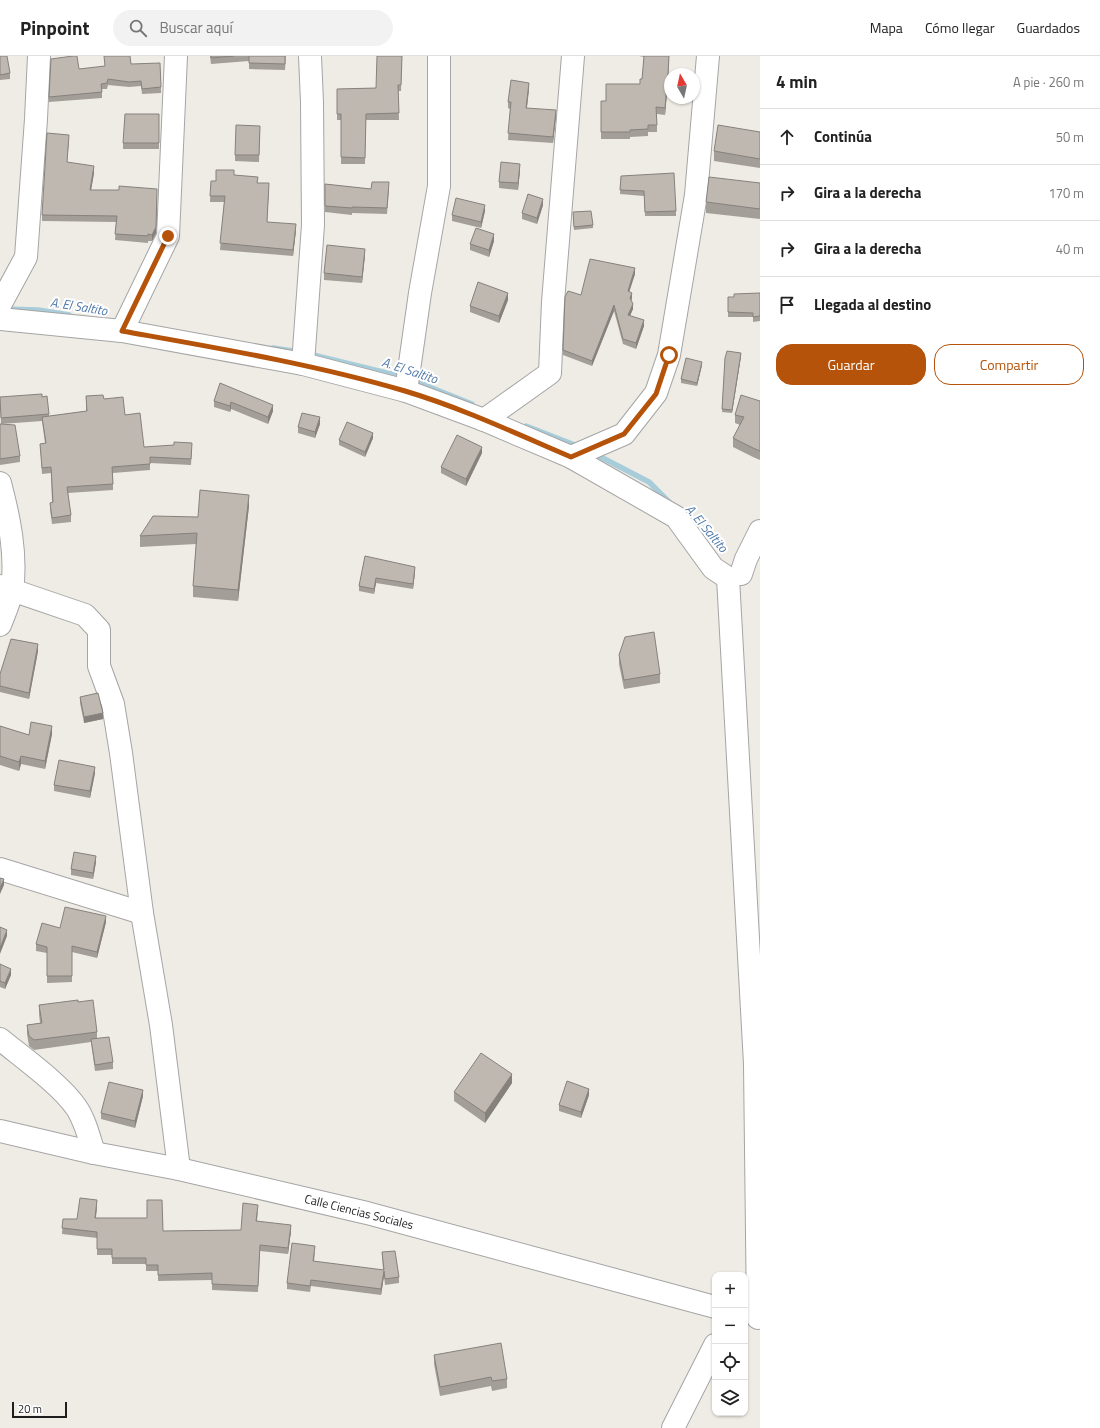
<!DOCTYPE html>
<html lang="es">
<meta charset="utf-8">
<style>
:root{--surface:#fff;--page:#f2f2f2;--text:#222;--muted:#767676;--line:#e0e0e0;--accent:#b45309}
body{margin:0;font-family:"Titillium Web",sans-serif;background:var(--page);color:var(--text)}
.controls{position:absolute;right:12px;bottom:12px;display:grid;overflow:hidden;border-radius:8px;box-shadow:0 1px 3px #0004}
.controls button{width:36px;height:36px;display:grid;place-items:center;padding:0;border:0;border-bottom:1px solid var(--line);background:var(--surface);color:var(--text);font:20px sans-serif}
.compass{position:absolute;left:664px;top:12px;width:36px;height:36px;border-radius:50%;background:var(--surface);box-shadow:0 1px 3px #0004;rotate:351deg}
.scale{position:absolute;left:12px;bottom:10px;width:55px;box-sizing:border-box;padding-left:4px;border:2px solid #1e1e1e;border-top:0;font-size:11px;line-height:14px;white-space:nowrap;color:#1e1e1e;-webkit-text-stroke:3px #fff;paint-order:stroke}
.stop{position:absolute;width:12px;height:12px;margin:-9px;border:3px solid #b45309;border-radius:50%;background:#fff}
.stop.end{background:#b45309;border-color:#fff;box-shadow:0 1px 4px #0008}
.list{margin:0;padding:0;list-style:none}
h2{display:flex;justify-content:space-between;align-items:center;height:52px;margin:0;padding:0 16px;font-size:17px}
h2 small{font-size:13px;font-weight:400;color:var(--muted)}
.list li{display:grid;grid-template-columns:26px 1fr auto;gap:12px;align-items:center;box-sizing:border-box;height:56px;padding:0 16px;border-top:1px solid var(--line)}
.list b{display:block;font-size:15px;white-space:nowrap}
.list em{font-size:13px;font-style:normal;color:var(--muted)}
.actions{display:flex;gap:8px;padding:12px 16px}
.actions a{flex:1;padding:9px 0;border:1px solid var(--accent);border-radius:16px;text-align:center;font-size:14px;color:var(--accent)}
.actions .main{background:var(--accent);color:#fff}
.icon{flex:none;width:22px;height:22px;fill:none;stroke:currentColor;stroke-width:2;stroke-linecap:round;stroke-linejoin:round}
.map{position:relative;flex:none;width:760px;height:1372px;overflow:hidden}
header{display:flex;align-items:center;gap:24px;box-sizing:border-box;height:56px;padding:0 20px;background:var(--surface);border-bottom:1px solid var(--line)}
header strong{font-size:19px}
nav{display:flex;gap:22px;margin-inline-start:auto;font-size:14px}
.search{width:280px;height:36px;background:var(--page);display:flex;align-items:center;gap:10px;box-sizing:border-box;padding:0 14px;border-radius:22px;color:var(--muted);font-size:15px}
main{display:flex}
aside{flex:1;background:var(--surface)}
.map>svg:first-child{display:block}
</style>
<header>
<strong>Pinpoint</strong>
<div class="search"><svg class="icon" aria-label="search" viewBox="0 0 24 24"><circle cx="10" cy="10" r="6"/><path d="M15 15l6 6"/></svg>Buscar aquí</div>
<nav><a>Mapa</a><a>Cómo llegar</a><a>Guardados</a></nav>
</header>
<main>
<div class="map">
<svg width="760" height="1372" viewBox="0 0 760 1372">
<rect width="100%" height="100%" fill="#efece5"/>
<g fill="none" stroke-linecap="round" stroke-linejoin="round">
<g stroke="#a7cdda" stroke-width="5.5">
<path d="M 4,253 L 38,254 L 69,259"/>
<path d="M 273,292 L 300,296"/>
<path d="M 309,298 L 403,321"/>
<path d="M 412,324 L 472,348"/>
<path d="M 526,370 L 580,391"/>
<path d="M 595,398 L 649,426 L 669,446"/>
</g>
<g stroke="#a5a5a5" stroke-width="24">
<g id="minor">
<path d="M 0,249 L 26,201 L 36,63 L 39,0"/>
<path d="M 0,263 L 122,275 L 303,308 L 406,335 L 484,364 L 571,401 L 676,461 L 713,512 L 728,522"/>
<path d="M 122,275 L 168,180 L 176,0"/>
<path d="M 303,308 L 313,169 L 312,46 L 310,0"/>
<path d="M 406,335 L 420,237 L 439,130 L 439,0"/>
<path d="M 484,364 L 550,317 L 553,246 L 573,0"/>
<path d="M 571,401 L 624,378 L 656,337 L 669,299 L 696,139 L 708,0"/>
<path d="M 0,427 C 9,461 17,499 12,534 C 10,546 4,558 0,569"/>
<path d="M 741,518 L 746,503 L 760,475"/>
<path d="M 728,522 L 755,1008 L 758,1262"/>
<path d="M 0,530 L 85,559 L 99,574 L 99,610 L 113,648 L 121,697 L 142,857 L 161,969 L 179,1113"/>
<path d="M 0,813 L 142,857"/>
<path d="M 0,983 C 22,1001 60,1028 76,1051 C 85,1064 89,1081 94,1097"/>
<path d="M 0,1075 L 94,1097 L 179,1113 L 367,1157 L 715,1251"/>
<path d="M 673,1372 L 715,1289"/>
</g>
</g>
<use href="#minor" stroke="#fff" stroke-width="22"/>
</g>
<g fill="#a49e98">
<path d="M 0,0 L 10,17 L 10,23 L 0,24 Z"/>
<path d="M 210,0 L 286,0 L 285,14 L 249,13 L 249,5 L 211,8 Z"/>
<path d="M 402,0 L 401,35 L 398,35 L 399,64 L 366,64 L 365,108 L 341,108 L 341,64 L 337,64 L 337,33 L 376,32 Z"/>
<path d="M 639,0 L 669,0 L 668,25 L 665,59 L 657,58 L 657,76 L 648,76 L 648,80 L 630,81 L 630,83 L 601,83 L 601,45 L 606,45 L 640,28 L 642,23 L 644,1 Z"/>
<path d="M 131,8 L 161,31 L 161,37 L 142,38 L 141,30 L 129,31 L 108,29 L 107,33 L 102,33 L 102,42 L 49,46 L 49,41 L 79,13 Z"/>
<path d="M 529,33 L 527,52 L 556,60 L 553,87 L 508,84 L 510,53 L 508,52 L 508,46 Z"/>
<path d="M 159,58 L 159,93 L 123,93 L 123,87 Z"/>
<path d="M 260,76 L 259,106 L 235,105 L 235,99 Z"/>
<path d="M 760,76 L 760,112 L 714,105 L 714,95 Z"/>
<path d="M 69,85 L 67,106 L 94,117 L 91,134 L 157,140 L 156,177 L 152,185 L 148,185 L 148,187 L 115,184 L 116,166 L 42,165 L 42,159 Z"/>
<path d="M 520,114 L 518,134 L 499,132 L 499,126 Z"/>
<path d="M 234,119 L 258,127 L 269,134 L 267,166 L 296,174 L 293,200 L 220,194 L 224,146 L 210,146 L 211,125 L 216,125 Z"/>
<path d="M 621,120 L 676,155 L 676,160 L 645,160 L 644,140 L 620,138 Z"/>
<path d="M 760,127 L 760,163 L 706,157 L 706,146 Z"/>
<path d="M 325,128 L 371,133 L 389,133 L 387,158 L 352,157 L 352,159 L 325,156 Z"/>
<path d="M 543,149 L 537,168 L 522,163 L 522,157 Z"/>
<path d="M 485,155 L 481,172 L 452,165 L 452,159 Z"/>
<path d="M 573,156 L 593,169 L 593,172 L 574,174 Z"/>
<path d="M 494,185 L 489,201 L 470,194 L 470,188 Z"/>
<path d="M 365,199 L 362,227 L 324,224 L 324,217 Z"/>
<path d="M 635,218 L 629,235 L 632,242 L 631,244 L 633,253 L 630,260 L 644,270 L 636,293 L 623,288 L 614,255 L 592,310 L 563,299 L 563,294 L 581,239 Z"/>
<path d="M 760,237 L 760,265 L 753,266 L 753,261 L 728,261 L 728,256 L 734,241 Z"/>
<path d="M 508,244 L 499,267 L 470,256 L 470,250 Z"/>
<path d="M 741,300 L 732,357 L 722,356 L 725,302 Z"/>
<path d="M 702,309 L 697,330 L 681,327 L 681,323 Z"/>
<path d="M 220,327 L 273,355 L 268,368 L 231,353 L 230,356 L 214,351 L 214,345 Z"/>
<path d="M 86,340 L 104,343 L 125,359 L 144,391 L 192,393 L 191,409 L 150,407 L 150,414 L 113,417 L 113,434 L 68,437 L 71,459 L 71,466 L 52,468 L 50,453 L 50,447 L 52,446 L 51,417 L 42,418 L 40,388 L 45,387 L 42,365 L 1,368 L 0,341 L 49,358 L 49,360 L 86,355 Z"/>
<path d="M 760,345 L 760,404 L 753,401 L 733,391 L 733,382 L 740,369 L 735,367 L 735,359 Z"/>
<path d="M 0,368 L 20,400 L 20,406 L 0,409 Z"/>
<path d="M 320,368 L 315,382 L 298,377 L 298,371 Z"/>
<path d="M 373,382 L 365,401 L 339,389 L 339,384 Z"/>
<path d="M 482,397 L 466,430 L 441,417 L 441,411 Z"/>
<path d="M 249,450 L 238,545 L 193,541 L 193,530 L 196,488 L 140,491 L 140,480 L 198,461 Z"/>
<path d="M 365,500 L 415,516 L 413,533 L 376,527 L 374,538 L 359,535 L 359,530 Z"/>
<path d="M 38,595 L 29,643 L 0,636 L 0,618 Z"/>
<path d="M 619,599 L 660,618 L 660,627 L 624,633 L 619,608 Z"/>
<path d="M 80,641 L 103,663 L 84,667 L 80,647 Z"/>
<path d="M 0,670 L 29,679 L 52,678 L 45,713 L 21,708 L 19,715 L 0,709 Z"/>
<path d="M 95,717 L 90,742 L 54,735 L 54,729 Z"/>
<path d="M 96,806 L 93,823 L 71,819 L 71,813 Z"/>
<path d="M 106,866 L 97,902 L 72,896 L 72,926 L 47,927 L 47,897 L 36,895 L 36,888 L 60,872 Z"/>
<path d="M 0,908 L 11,919 L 5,933 L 0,931 Z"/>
<path d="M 78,946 L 97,976 L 97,983 L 113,1006 L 113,1013 L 95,1015 L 91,986 L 34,994 L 29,990 L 27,978 L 27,969 L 40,967 L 39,958 L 39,949 Z"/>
<path d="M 512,1027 L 485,1067 L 454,1045 L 454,1036 Z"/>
<path d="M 589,1039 L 581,1062 L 559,1055 L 559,1049 Z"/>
<path d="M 143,1040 L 135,1072 L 101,1063 L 101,1057 Z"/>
<path d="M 97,1150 L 96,1162 L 163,1175 L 241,1174 L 258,1155 L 257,1165 L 291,1175 L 288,1198 L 260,1195 L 258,1236 L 212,1234 L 212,1224 L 158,1225 L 158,1215 L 146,1215 L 146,1208 L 112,1208 L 112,1199 L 97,1199 L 97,1182 L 62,1178 L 63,1163 L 77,1163 Z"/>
<path d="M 315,1196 L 314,1206 L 383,1214 L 382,1196 L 399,1221 L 399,1227 L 385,1229 L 384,1220 L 381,1239 L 311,1230 L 310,1236 L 287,1233 L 287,1227 Z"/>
<path d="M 434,1299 L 507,1323 L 507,1332 L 492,1335 L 491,1330 L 440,1340 L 434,1308 Z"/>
</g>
<g fill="#86817c">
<path d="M 669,0 L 668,25 L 665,59 L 665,52 Z"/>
<path d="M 529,27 L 529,33 L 526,58 L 526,52 Z"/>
<path d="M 556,54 L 556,60 L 553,87 L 553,81 Z"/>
<path d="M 520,108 L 520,114 L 518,134 L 518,127 Z"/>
<path d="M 94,110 L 94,117 L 90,140 L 90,134 Z"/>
<path d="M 157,140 L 156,177 L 152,185 L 152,179 Z"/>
<path d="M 543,143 L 543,149 L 537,168 L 537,162 Z"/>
<path d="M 485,149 L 485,155 L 481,172 L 481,166 Z"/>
<path d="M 296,168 L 296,174 L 293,200 L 293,194 Z"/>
<path d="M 494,178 L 494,185 L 489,201 L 489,194 Z"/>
<path d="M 365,193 L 365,199 L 362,227 L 362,221 Z"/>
<path d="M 635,212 L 635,218 L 628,240 L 628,235 Z"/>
<path d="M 508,237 L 508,244 L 499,267 L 499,260 Z"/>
<path d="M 632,237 L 632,242 L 630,248 L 630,242 Z"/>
<path d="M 633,248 L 633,253 L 628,264 L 628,259 Z"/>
<path d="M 614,249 L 614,255 L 592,310 L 592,305 Z"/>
<path d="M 644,264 L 644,270 L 636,293 L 636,287 Z"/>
<path d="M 741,297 L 741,300 L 732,357 L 732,354 Z"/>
<path d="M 702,306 L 702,309 L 697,330 L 697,327 Z"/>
<path d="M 231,346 L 231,353 L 230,356 L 230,350 Z"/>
<path d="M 273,349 L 273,355 L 268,368 L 268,361 Z"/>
<path d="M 320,361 L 320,368 L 315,382 L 315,376 Z"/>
<path d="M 373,377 L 373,382 L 365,401 L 365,396 Z"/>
<path d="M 482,391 L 482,397 L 466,430 L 466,423 Z"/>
<path d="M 249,439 L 249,450 L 238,545 L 238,534 Z"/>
<path d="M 415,511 L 415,516 L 413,533 L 413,528 Z"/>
<path d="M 376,522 L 376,527 L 374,538 L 374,533 Z"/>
<path d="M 38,588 L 38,595 L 29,643 L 29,637 Z"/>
<path d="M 103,657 L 103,663 L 84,667 L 84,661 Z"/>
<path d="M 52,670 L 52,678 L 45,713 L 45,705 Z"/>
<path d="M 21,700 L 21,708 L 19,715 L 19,706 Z"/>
<path d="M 95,711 L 95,717 L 90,742 L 90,735 Z"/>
<path d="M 96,800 L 96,806 L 93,823 L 93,817 Z"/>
<path d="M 4,823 L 4,829 L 0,838 L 0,832 Z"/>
<path d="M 106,860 L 106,866 L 97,902 L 97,896 Z"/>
<path d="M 7,874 L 7,880 L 0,898 L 0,892 Z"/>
<path d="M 11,913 L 11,919 L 5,933 L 5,927 Z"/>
<path d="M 512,1018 L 512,1027 L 485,1067 L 485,1057 Z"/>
<path d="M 589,1033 L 589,1039 L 581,1062 L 581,1056 Z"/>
<path d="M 143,1034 L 143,1040 L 135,1072 L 135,1065 Z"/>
<path d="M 97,1144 L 97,1150 L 95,1168 L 95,1162 Z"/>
<path d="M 291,1169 L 291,1175 L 288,1198 L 288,1192 Z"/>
<path d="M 384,1215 L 384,1220 L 381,1239 L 381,1233 Z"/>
</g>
<g fill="#bfb8b1" stroke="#86817c">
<path d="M 0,0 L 7,0 L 10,17 L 0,19 Z"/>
<path d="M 73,0 L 77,0 L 79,13 L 105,10 L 104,0 L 130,0 L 131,8 L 160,7 L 161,31 L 142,33 L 141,25 L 129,26 L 108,23 L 107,27 L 101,28 L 102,36 L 49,41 L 51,3 Z"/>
<path d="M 211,0 L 234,0 L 211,2 Z"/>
<path d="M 249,0 L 285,0 L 285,8 L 249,7 Z"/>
<path d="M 377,0 L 402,0 L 401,29 L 398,29 L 399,57 L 366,58 L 365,102 L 341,101 L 341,58 L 337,58 L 337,33 L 376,32 Z"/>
<path d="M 644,0 L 669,0 L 668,18 L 665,52 L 656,51 L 657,69 L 648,69 L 648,73 L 630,74 L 630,76 L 601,76 L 601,45 L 606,45 L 606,28 L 640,28 L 640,23 L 642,23 Z"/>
<path d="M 511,24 L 529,27 L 526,52 L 556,54 L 553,81 L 508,77 L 511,46 L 508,46 Z"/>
<path d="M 125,58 L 159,58 L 159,87 L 123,87 Z"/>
<path d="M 236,69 L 260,70 L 259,99 L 235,99 Z"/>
<path d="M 718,69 L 760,76 L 760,103 L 714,95 Z"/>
<path d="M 47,77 L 69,79 L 67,106 L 94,110 L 90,134 L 119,134 L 119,130 L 157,133 L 156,171 L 152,179 L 148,178 L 148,180 L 115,178 L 117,160 L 42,159 Z"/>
<path d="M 501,106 L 520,108 L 518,127 L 499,126 Z"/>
<path d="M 216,114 L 234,114 L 234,119 L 258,121 L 257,127 L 269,127 L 267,166 L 296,168 L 293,194 L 220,187 L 225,140 L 210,140 L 211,125 L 216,125 Z"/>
<path d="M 674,117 L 676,155 L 645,156 L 644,135 L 620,134 L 621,120 Z"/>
<path d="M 709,121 L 760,127 L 760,153 L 706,146 Z"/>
<path d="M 372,126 L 389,126 L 387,152 L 352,151 L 352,152 L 325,150 L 325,128 L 371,133 Z"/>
<path d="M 528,138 L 543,143 L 537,162 L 522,157 Z"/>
<path d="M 456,142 L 485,149 L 481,166 L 452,159 Z"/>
<path d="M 591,155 L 593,169 L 574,171 L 573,156 Z"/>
<path d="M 476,172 L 494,178 L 489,194 L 470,188 Z"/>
<path d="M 327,189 L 365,193 L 362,221 L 324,217 Z"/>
<path d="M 590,203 L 635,212 L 628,235 L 632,237 L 630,242 L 633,248 L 628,259 L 644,264 L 636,287 L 623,283 L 614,249 L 592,305 L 563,294 L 565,241 L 568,235 L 581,239 Z"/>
<path d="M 478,226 L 508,237 L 499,260 L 470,250 Z"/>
<path d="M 760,237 L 760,260 L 753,261 L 753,257 L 728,256 L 728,241 L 734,241 L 734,238 Z"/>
<path d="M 727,295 L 741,297 L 732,354 L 722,353 L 725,302 Z"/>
<path d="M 686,302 L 702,306 L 697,327 L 681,323 Z"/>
<path d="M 220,327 L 273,349 L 268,361 L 231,346 L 230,350 L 214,345 Z"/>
<path d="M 42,338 L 42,341 L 47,340 L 49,358 L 1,362 L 0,341 Z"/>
<path d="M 103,339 L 104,343 L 123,341 L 125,359 L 140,357 L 144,391 L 174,389 L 174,386 L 192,387 L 191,403 L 150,401 L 150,408 L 112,411 L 113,428 L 67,431 L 71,459 L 52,462 L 50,447 L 53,446 L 51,411 L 42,412 L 40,388 L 46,387 L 42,361 L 87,355 L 86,340 Z"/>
<path d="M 741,339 L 760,345 L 760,395 L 753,392 L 733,382 L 744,361 L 735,359 Z"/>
<path d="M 302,357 L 320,361 L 315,376 L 298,371 Z"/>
<path d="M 347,366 L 373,377 L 365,396 L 339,384 Z"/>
<path d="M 0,368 L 15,369 L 20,400 L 0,403 Z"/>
<path d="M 457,379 L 482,391 L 466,423 L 441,411 Z"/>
<path d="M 200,434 L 249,439 L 238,534 L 193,530 L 197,477 L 140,480 L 153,460 L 198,461 Z"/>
<path d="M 365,500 L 415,511 L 413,528 L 376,522 L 374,533 L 359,530 Z"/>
<path d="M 654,576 L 660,618 L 624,624 L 619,599 L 625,581 Z"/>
<path d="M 11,583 L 38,588 L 29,637 L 0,630 L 0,618 Z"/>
<path d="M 98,637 L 103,657 L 84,661 L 80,641 Z"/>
<path d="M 31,666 L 52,670 L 45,705 L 21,700 L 19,706 L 0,700 L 0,670 L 29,679 Z"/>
<path d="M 59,704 L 95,711 L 90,735 L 54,729 Z"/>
<path d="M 74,796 L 96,800 L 93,817 L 71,813 Z"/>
<path d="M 0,822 L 4,823 L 0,832 Z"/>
<path d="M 65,851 L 106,860 L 97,896 L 72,890 L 72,920 L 47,920 L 47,891 L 36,888 L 42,867 L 60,872 Z"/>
<path d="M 0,871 L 7,874 L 0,892 Z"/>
<path d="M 0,908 L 11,913 L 5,927 L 0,925 Z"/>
<path d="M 78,944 L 78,946 L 93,944 L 97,976 L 34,984 L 29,980 L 27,969 L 42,967 L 39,949 Z"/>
<path d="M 109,981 L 113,1006 L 95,1009 L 91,983 Z"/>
<path d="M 481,997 L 512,1018 L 485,1057 L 454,1036 Z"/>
<path d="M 567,1025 L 589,1033 L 581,1056 L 559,1049 Z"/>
<path d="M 109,1026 L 143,1034 L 135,1065 L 101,1057 Z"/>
<path d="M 80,1142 L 97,1144 L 95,1162 L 147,1162 L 147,1144 L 162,1144 L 163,1175 L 241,1174 L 243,1147 L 258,1149 L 256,1165 L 291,1169 L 288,1192 L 260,1189 L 258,1230 L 212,1228 L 212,1217 L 158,1219 L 158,1209 L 146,1209 L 146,1202 L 112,1202 L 112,1193 L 97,1193 L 97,1176 L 62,1172 L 63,1163 L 77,1163 Z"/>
<path d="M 292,1187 L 315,1190 L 313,1205 L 384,1214 L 382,1196 L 395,1195 L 399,1221 L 385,1223 L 384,1215 L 381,1233 L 311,1224 L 310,1230 L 287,1227 Z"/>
<path d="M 501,1287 L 507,1323 L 492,1325 L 491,1321 L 440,1331 L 434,1299 Z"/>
</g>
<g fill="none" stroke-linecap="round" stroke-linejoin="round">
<path stroke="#b45309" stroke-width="5" d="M 168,180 L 122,275 C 217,292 313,308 405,335 C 462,352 517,378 571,401 L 624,378 L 656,338 L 669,299"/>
</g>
<g text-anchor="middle" stroke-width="4" stroke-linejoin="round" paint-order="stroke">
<g font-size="12" fill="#1e1e1e" stroke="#fff">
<text transform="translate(359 1156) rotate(14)" y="4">Calle Ciencias Sociales</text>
</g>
<g font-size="13" font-style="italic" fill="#4f79a9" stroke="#fff">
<text transform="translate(79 250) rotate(9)" y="5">A. El Saltito</text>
<text transform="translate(410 314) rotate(18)" y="5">A. El Saltito</text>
<text transform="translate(707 472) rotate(50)" y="5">A. El Saltito</text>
</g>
</g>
</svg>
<div class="controls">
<button>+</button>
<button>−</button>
<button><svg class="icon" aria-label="locate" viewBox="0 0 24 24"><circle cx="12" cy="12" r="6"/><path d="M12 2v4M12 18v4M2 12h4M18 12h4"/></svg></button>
<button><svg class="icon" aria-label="layers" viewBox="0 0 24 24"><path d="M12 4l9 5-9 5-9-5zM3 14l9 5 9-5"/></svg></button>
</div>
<svg class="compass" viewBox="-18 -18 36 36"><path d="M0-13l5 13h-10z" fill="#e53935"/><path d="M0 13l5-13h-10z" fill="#767676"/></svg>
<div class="scale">20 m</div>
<div class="stop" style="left:669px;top:299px"></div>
<div class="stop end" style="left:168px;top:180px"></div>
</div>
<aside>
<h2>4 min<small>A pie · 260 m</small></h2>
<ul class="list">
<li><svg class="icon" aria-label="ahead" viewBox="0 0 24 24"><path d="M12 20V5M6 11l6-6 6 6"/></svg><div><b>Continúa</b></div><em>50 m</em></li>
<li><svg class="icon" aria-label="right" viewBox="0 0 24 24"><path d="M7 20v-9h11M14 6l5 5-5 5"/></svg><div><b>Gira a la derecha</b></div><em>170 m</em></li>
<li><svg class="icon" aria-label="right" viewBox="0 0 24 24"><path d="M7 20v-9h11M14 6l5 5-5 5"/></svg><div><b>Gira a la derecha</b></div><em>40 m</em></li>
<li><svg class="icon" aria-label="arrive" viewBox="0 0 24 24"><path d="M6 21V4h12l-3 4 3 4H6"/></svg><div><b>Llegada al destino</b></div></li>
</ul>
<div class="actions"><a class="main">Guardar</a><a>Compartir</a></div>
</aside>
</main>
